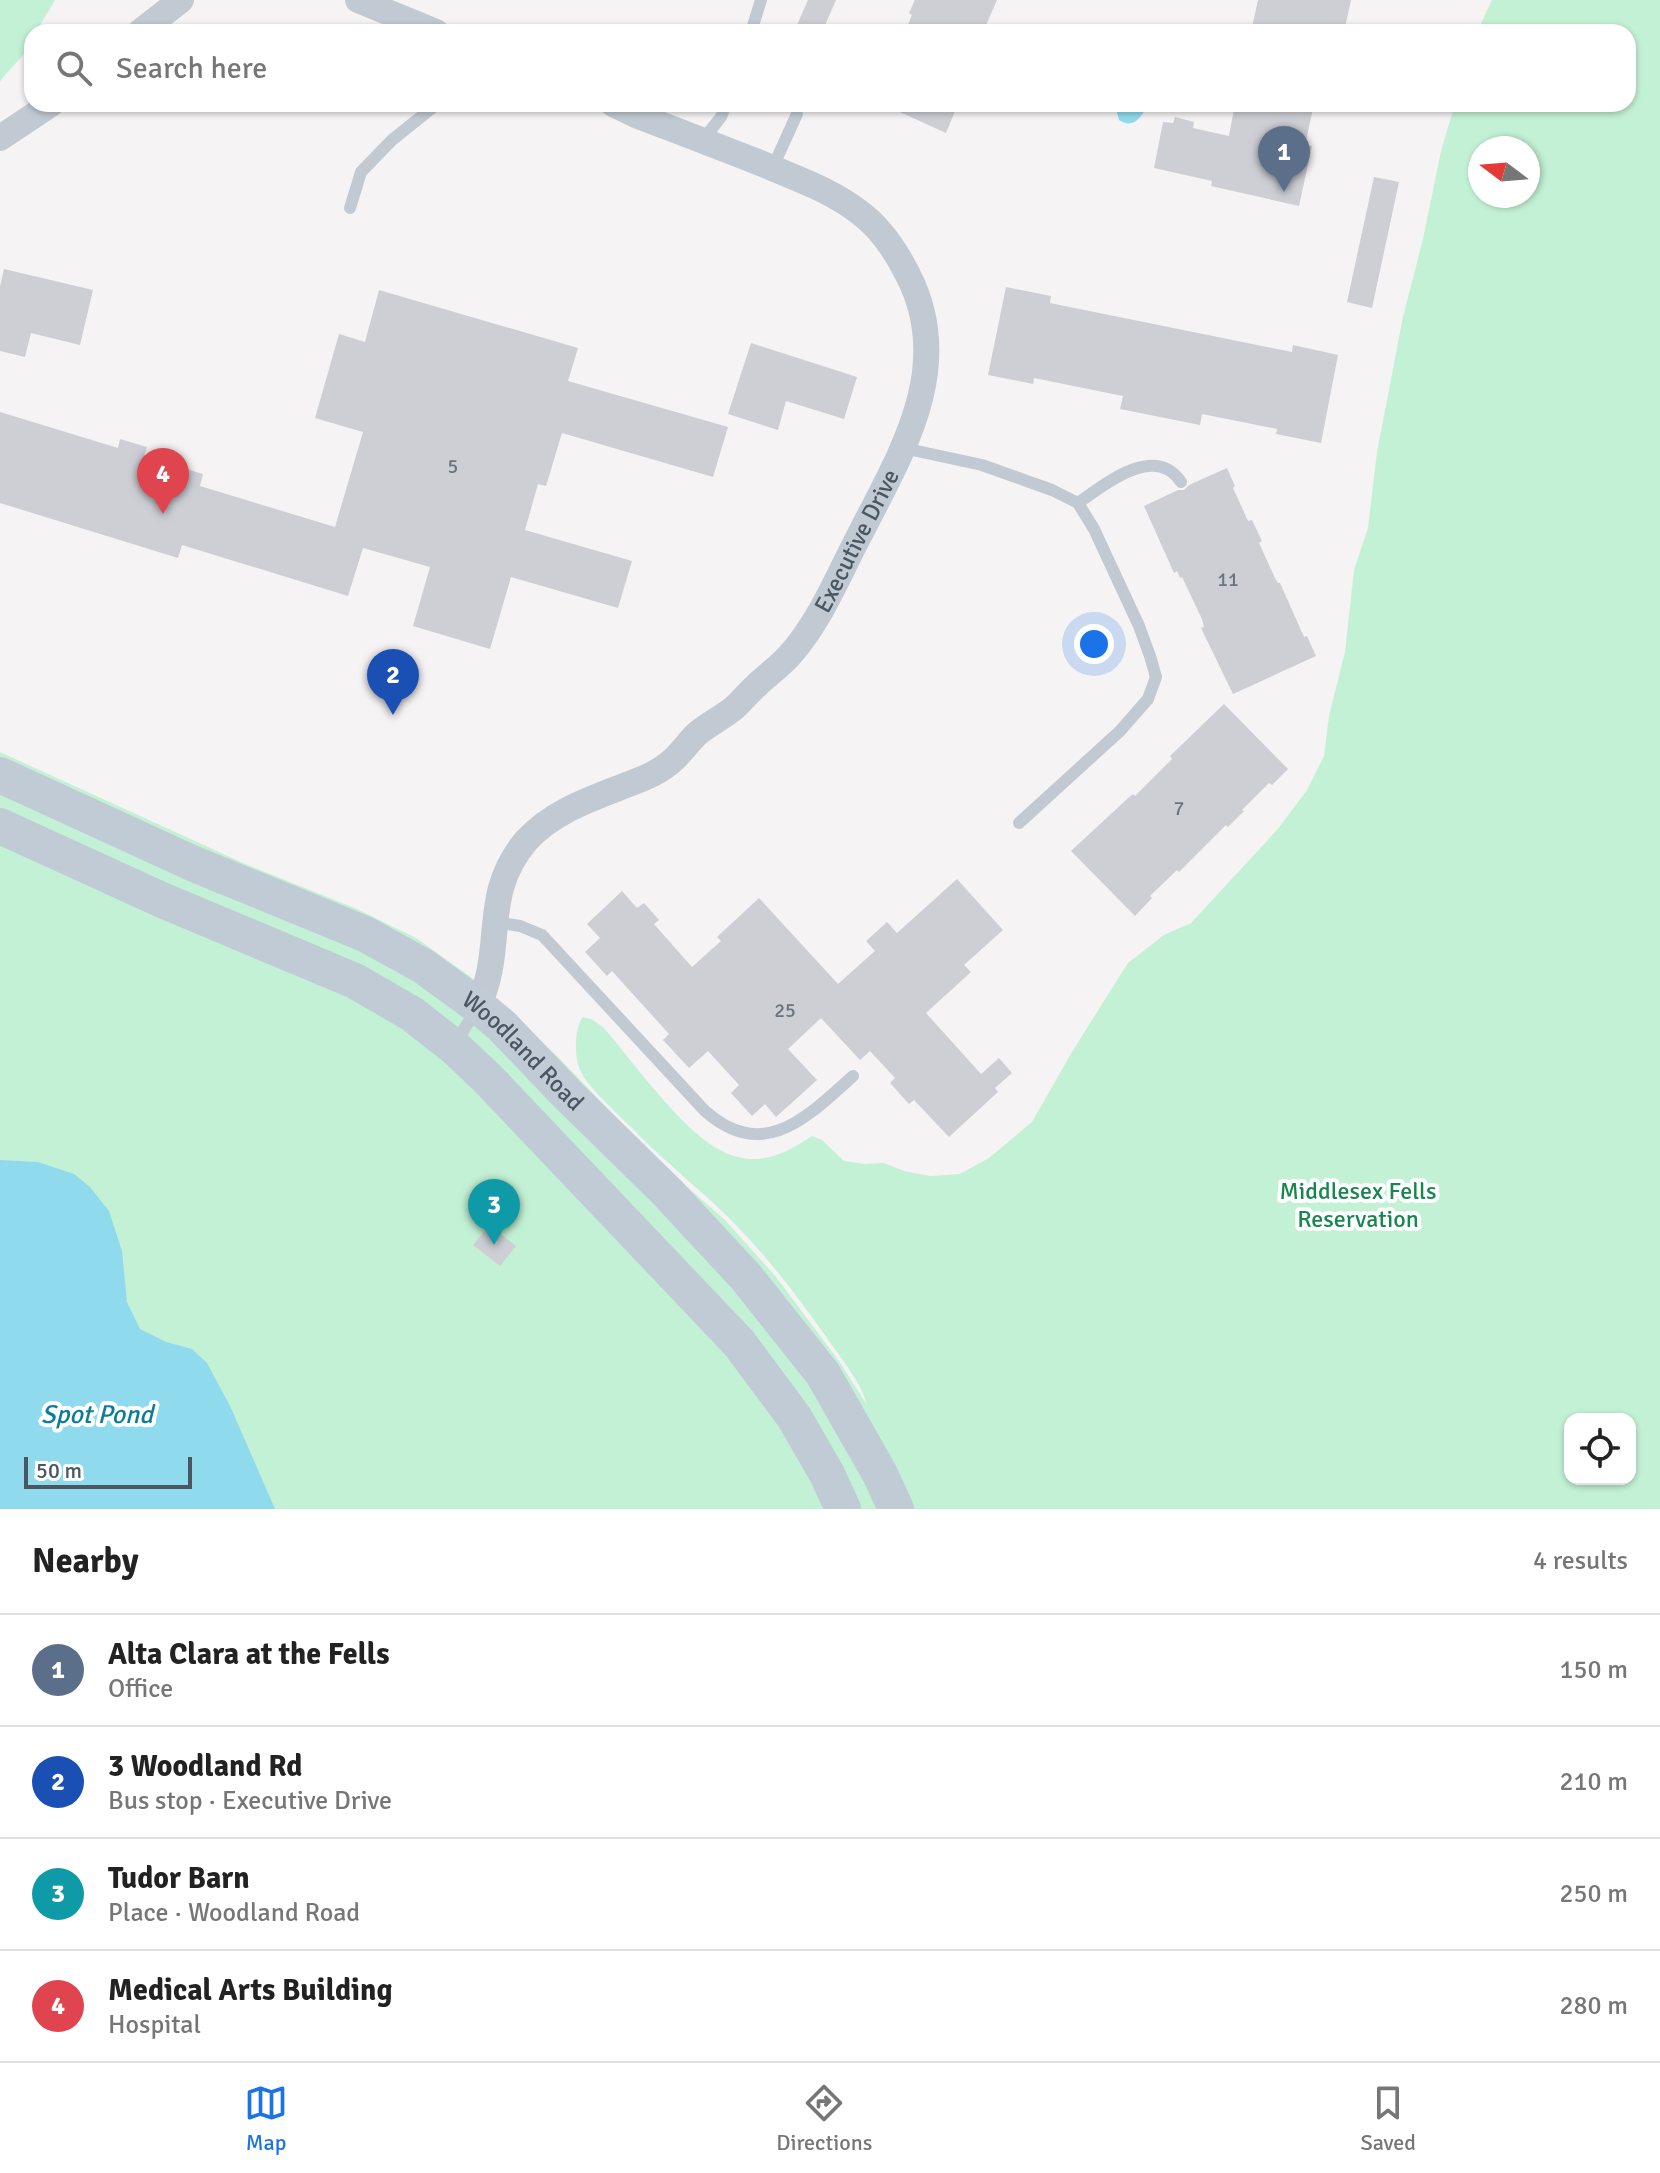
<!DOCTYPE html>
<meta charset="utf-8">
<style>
:root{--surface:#fff;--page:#f6f6f6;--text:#222;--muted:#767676;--line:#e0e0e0;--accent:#1a73e8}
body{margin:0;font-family:Signika,sans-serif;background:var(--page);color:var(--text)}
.controls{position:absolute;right:24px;bottom:24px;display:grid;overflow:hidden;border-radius:16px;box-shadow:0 2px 6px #0004}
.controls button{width:72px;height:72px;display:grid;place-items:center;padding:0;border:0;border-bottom:2px solid var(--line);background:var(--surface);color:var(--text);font:40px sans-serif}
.compass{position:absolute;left:1468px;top:136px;width:72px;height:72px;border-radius:50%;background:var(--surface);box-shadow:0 2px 6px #0004;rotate:286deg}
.scale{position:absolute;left:24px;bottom:20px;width:168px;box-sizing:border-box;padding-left:8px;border:4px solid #4a5661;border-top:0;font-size:22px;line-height:28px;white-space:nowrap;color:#4a5661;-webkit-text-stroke:6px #fff;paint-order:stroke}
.you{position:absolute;left:1094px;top:644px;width:28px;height:28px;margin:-20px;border:6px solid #fff;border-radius:50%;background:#1a73e8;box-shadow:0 0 0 12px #1a73e833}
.badge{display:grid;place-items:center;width:52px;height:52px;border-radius:50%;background:var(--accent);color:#fff;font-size:26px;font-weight:700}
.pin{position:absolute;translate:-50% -66px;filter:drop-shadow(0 2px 4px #0008)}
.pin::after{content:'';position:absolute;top:42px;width:28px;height:24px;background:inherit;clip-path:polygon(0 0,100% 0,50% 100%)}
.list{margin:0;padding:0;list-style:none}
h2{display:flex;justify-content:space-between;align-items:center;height:104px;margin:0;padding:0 32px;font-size:34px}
h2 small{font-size:26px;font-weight:400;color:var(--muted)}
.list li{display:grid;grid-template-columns:52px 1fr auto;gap:24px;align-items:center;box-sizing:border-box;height:112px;padding:0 32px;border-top:2px solid var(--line)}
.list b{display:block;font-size:30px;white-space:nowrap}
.list p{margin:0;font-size:26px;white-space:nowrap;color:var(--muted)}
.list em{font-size:26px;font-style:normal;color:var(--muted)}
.icon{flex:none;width:44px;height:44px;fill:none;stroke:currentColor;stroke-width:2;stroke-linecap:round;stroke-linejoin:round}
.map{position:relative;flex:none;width:1660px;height:1509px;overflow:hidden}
.search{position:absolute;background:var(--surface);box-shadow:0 2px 6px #0004;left:24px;right:24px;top:24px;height:88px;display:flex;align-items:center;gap:20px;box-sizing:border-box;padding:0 28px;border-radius:24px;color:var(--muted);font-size:30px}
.sheet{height:552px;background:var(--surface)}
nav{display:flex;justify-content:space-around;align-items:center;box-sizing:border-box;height:112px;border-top:2px solid var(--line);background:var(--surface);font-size:22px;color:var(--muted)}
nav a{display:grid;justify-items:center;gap:4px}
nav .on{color:var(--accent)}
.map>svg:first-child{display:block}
</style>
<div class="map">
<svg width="1660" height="1509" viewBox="0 0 1660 1509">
<rect width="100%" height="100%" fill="#f5f3f3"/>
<g fill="#c3f1d5" fill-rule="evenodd">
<path d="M 0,0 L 55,0 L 36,32 L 32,32 C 32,53 10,66 0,82 Z"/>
<path d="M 1492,0 L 1660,0 L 1660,1509 L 0,1509 L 0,752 L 243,863 L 357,909 L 416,938 L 471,977 L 557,1056 L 661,1164 L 725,1220 L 776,1277 L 839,1361 L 867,1405 C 862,1385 846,1365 834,1348 C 804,1305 772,1262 735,1224 C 703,1191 665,1163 633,1129 C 618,1114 588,1088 580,1070 C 574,1056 574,1029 583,1017 L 591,1019 L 603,1027 C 634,1063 672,1117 710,1144 C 721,1152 736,1158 750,1159 C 774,1160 792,1149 812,1136 L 822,1140 L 844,1161 L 865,1164 L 884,1163 L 904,1171 L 930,1176 L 960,1174 L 989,1158 L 1032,1122 L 1072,1052 L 1128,963 L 1164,935 L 1191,923 L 1277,830 L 1307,790 L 1324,756 L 1329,716 L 1345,652 L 1354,570 L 1368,528 L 1377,452 L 1403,317 L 1423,239 L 1441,151 L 1455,104 L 1628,104 L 1628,32 L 1477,32 ZM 1480,148 L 1528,148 L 1528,196 L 1480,196 ZM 1570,1419 L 1630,1419 L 1630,1479 L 1570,1479 Z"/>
</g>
<g fill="#90daee">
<path d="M 1117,104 L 1148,104 C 1142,116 1134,130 1119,120 L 1116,109 Z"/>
<path d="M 0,1160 L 38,1162 L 74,1174 L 90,1187 L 109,1211 L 122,1251 L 127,1302 L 140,1329 L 166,1342 L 192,1349 L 207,1363 L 231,1408 L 275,1509 L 0,1509 Z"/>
</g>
<g fill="#cdcfd5">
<path d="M 808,0 L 836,0 L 822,32 L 794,32 Z"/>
<path d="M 915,0 L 997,0 L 983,32 L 905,32 L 912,15 L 909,13 Z"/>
<path d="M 1258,0 L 1351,0 L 1344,32 L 1251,32 Z"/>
<path d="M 882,104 L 958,104 L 946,133 Z"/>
<path d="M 1235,104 L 1314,104 L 1305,145 L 1312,146 L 1299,206 L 1211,186 L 1212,181 L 1154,168 L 1163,122 L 1173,123 L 1175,117 L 1194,122 L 1193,128 L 1229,136 Z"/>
<path d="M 1374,177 L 1399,182 L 1372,308 L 1347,302 Z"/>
<path d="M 4,269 L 93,290 L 80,345 L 31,333 L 25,357 L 0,351 L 0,287 Z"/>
<path d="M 1006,287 L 1051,296 L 1050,303 L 1292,352 L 1293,345 L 1338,355 L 1321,443 L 1276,434 L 1277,429 L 1202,414 L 1200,425 L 1120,409 L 1123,396 L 1034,378 L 1033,384 L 988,375 Z"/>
<path d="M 379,290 L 578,348 L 568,381 L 728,427 L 713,477 L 562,433 L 546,486 L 538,484 L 525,530 L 632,561 L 618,608 L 511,577 L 490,649 L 413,626 L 430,567 L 363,548 L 348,596 L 182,545 L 178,558 L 0,503 L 0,412 L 118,448 L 120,439 L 147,447 L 144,456 L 203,474 L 200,486 L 335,527 L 363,432 L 315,418 L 339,334 L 365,342 Z"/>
<path d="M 751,343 L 857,377 L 844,419 L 786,401 L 778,430 L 728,414 Z"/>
<path d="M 1227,468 L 1235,486 L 1233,488 L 1248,521 L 1252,520 L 1262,541 L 1259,543 L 1275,578 L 1278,583 L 1280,583 L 1304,637 L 1307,636 L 1316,656 L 1233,694 L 1201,628 L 1204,627 L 1202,619 L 1182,577 L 1180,578 L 1177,571 L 1174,573 L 1144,506 L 1178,490 L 1184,490 L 1189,485 Z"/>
<path d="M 1224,704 L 1288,769 L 1272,785 L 1269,783 L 1242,810 L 1244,811 L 1228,827 L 1226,825 L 1179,872 L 1177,870 L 1150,896 L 1152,898 L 1135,916 L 1071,851 L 1126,800 L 1133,794 L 1135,796 L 1172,759 L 1170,756 Z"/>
<path d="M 957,879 L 1003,930 L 964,965 L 971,972 L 926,1013 L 981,1074 L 999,1058 L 1012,1073 L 995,1088 L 998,1092 L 949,1137 L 914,1100 L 909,1104 L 890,1083 L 895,1078 L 870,1051 L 860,1060 L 821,1018 L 788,1049 L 817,1080 L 776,1117 L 765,1104 L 752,1116 L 731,1093 L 739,1085 L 708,1051 L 689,1068 L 663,1040 L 669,1034 L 612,971 L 607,976 L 585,952 L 600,938 L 587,924 L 622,891 L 637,908 L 644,903 L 659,920 L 654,924 L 692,967 L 721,941 L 717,937 L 759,898 L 838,984 L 875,951 L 866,941 L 887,922 L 897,933 Z"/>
<path d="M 489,1225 L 516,1246 L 500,1266 L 473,1245 Z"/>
</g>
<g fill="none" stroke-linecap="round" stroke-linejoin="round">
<g stroke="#c1cad2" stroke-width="12">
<path d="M 751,32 L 761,0"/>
<path d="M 702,141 L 721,117 L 726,104"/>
<path d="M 772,169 L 797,114"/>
<path d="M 350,208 L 361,172 L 392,140 L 437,104"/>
<path d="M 903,448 L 982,465 L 1052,490 L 1078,503 L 1094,529 L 1139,626 L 1150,656 L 1156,677 L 1148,699 L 1120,731 L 1019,823"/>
<path d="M 1078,503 C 1105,484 1155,443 1181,482"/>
<path d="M 495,922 L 520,926 L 542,935 L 705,1111 C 764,1163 807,1117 853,1076"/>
<path d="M 455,1044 L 477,1008"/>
</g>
<g stroke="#c1cad2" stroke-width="26">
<path d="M 358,0 L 436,32"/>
<path d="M 140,32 L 181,0"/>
<path d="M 0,138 L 51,104"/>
<path id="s1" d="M 478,1006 C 506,948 480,895 526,841 C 553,811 593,798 629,784 C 645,778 660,772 673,760 C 682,752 689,741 698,733 C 709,724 723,717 734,708 C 742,701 748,693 756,686 C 766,676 779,667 789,656 C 819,623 837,578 858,538 C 900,455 956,368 908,275 C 896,251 881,228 859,212 C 832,191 800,180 770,167 C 725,149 680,132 636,115 L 613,104"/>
</g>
<g stroke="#c1cbd6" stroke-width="36">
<path id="s2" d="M 0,775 L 194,864 L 365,934 L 423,966 L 478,1006 L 502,1026 L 566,1093 L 667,1192 L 746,1277 L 823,1374 L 880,1474 L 896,1509"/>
<path d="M 0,826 L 162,900 L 355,981 L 412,1014 L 453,1046 L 487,1078 L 739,1343 L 794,1417 L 827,1474 L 843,1509"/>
</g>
</g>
<g text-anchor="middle" stroke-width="8" stroke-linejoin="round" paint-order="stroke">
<g font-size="20" fill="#6b747e">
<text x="453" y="473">5</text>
<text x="1228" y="586">11</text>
<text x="1179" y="815">7</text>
<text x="785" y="1017">25</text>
</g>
<g font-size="24" fill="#4a5661" stroke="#fff">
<text dy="8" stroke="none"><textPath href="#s1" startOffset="634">Executive Drive</textPath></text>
<text dy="8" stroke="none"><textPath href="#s2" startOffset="596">Woodland Road</textPath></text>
</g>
<g font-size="24" fill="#17864f" stroke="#fff">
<text x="1358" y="1199">Middlesex Fells<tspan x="1358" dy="28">Reservation</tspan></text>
</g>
<g font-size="26" font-style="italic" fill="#0c7c9b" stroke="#fff">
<text x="97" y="1423">Spot Pond</text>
</g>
</g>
</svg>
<div class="controls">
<button><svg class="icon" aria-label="locate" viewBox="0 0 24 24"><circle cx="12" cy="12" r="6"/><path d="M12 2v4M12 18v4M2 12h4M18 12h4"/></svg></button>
</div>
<svg class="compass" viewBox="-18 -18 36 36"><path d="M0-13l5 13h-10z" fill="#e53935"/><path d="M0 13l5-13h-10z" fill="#767676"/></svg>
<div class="scale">50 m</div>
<div class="you"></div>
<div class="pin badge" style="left:1284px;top:192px;background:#5c6f8a">1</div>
<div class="pin badge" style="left:393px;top:715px;background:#1a4fb4">2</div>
<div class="pin badge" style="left:494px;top:1245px;background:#0f9aa8">3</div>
<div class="pin badge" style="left:163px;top:514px;background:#e0444e">4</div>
<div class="search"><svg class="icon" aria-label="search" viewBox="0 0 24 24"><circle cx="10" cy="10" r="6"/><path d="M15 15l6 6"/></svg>Search here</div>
</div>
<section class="sheet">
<h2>Nearby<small>4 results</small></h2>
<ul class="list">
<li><span class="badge" style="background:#5c6f8a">1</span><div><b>Alta Clara at the Fells</b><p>Office</p></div><em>150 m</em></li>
<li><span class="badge" style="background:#1a4fb4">2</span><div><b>3 Woodland Rd</b><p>Bus stop · Executive Drive</p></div><em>210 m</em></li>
<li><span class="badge" style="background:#0f9aa8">3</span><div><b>Tudor Barn</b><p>Place · Woodland Road</p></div><em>250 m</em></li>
<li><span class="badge" style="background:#e0444e">4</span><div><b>Medical Arts Building</b><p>Hospital</p></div><em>280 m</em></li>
</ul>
</section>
<nav>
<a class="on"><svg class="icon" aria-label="map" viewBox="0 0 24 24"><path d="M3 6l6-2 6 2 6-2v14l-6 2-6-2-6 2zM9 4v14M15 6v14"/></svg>Map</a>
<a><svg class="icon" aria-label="directions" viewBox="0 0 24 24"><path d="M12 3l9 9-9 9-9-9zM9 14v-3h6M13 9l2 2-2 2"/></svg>Directions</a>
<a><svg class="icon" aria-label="saved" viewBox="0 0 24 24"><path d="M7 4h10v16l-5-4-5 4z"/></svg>Saved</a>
</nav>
